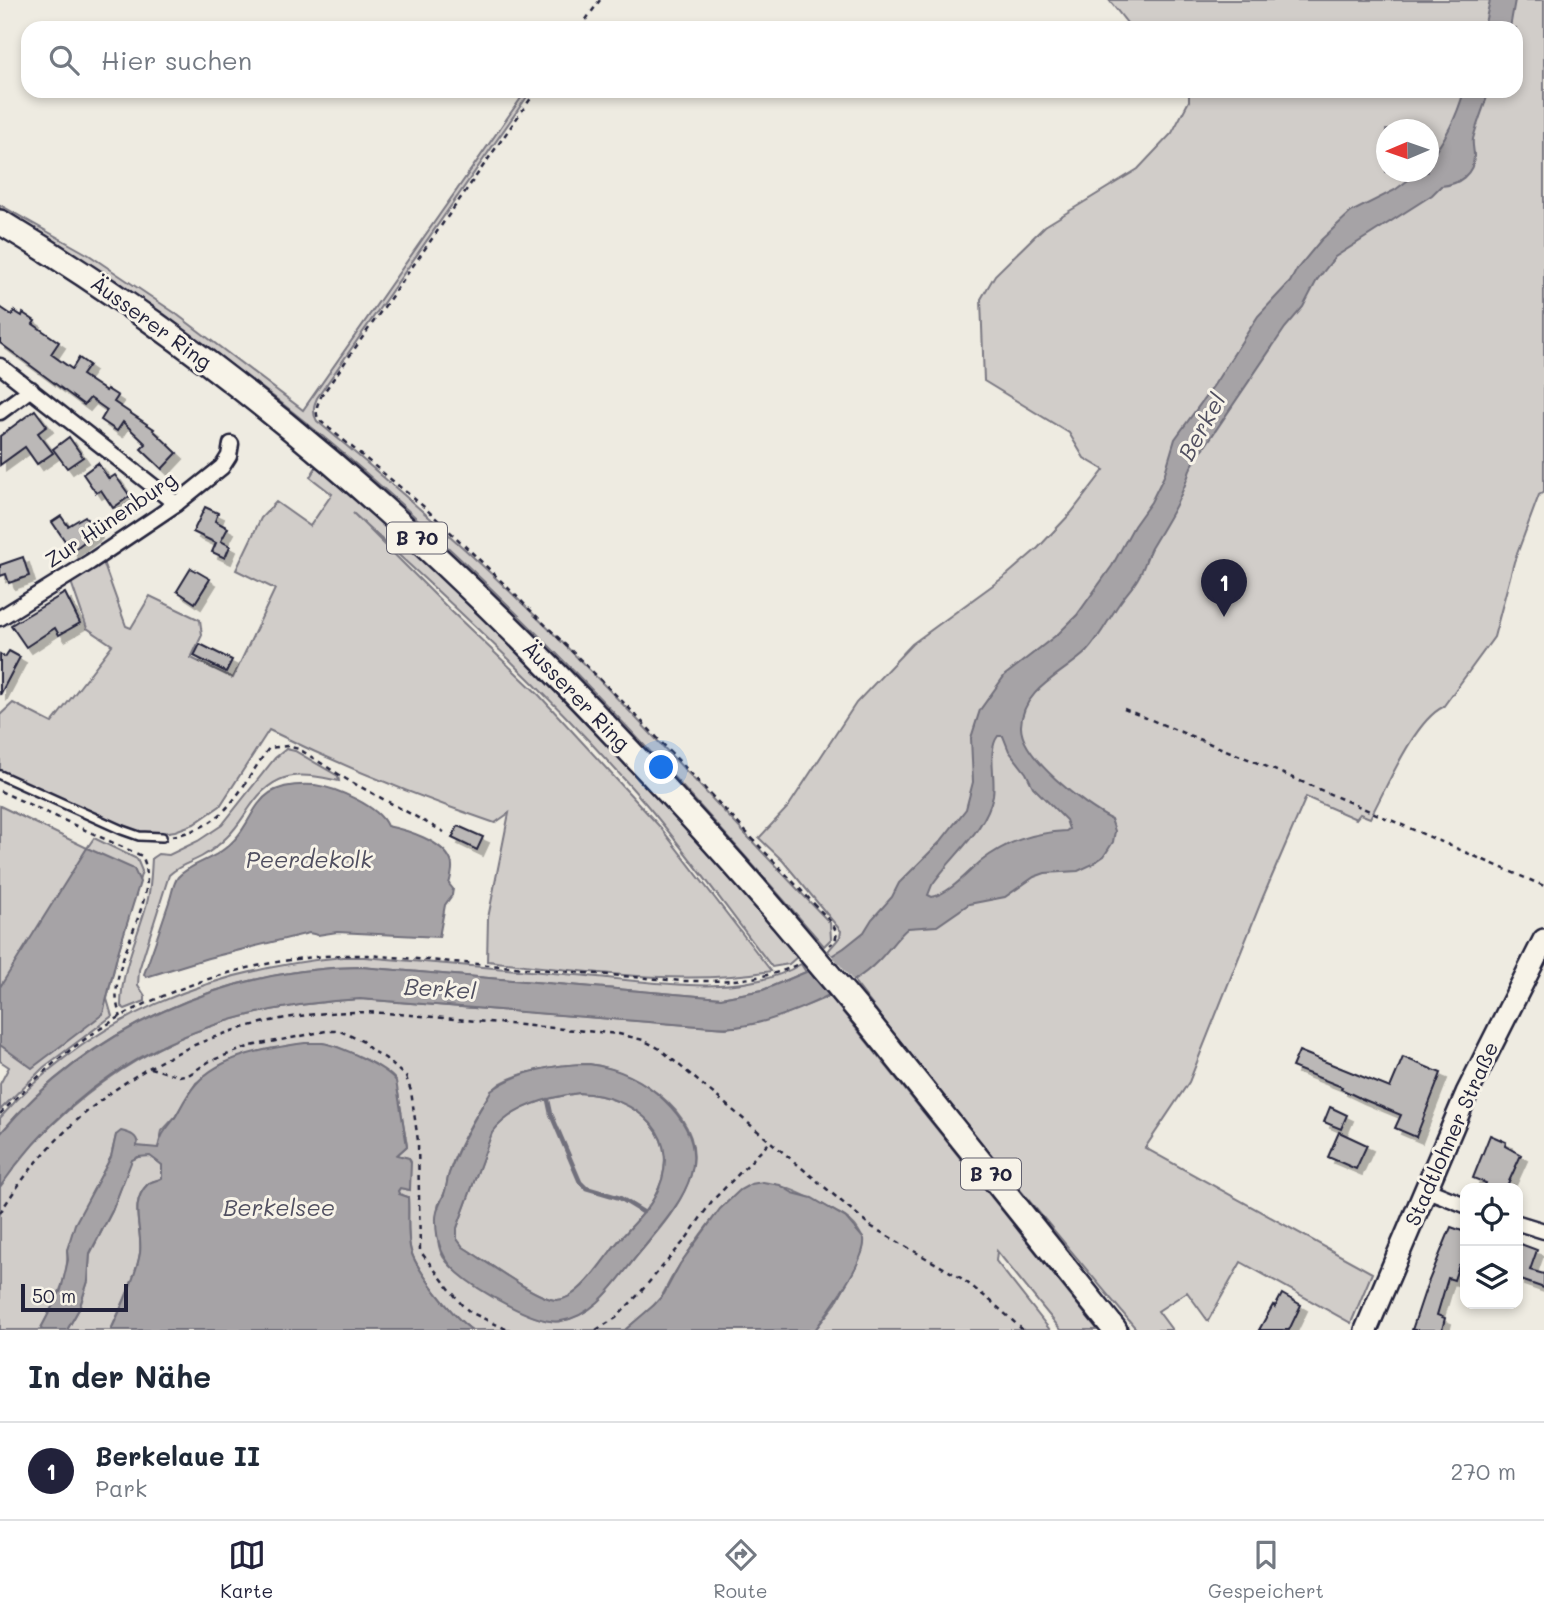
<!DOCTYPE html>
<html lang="de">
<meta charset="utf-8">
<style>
:root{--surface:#fff;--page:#f6f6f7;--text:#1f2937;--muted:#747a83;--line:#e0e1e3;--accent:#22223b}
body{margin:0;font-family:Mali,sans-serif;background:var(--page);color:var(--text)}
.controls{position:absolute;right:21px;bottom:21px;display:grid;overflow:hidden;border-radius:14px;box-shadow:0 4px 10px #0003}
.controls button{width:63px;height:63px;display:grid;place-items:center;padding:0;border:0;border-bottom:2px solid var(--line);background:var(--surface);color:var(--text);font:35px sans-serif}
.compass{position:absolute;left:1376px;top:119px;width:63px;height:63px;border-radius:50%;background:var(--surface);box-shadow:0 4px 10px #0003;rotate:268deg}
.scale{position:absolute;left:21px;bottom:18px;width:107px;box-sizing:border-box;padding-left:7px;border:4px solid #22223b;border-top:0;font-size:19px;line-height:24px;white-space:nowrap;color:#22223b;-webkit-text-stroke:5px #f7f3e8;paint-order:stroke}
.you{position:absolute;left:662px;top:768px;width:24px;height:24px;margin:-18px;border:5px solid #fff;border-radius:50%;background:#1a73e8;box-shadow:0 0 0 10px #1a73e833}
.badge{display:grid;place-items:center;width:46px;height:46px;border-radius:50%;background:var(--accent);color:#fff;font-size:23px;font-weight:700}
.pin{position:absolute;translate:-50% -58px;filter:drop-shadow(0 2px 4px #0008)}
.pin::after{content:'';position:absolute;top:37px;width:24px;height:21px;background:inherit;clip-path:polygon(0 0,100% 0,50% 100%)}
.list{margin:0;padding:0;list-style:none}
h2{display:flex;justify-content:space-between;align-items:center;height:91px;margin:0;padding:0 28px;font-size:30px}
h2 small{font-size:23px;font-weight:400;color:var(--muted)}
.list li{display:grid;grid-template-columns:46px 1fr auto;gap:21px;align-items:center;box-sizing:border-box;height:98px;padding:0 28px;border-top:2px solid var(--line)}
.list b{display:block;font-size:26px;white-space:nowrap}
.list p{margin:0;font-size:23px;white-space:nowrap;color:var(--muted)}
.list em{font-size:23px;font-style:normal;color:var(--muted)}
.icon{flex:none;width:38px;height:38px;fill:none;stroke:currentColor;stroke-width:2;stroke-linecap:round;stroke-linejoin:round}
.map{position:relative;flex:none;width:1544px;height:1330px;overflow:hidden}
.search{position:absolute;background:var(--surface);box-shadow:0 4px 10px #0003;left:21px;right:21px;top:21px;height:77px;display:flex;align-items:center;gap:18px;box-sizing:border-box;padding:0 24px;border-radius:21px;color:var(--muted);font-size:26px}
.sheet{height:189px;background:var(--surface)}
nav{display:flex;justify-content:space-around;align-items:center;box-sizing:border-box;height:98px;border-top:2px solid var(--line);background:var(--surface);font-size:19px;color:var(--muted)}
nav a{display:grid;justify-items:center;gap:4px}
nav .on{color:var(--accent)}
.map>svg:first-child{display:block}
</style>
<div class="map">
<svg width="1544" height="1330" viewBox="0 0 1544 1330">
<defs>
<filter id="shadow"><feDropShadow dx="6" dy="6" stdDeviation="0" flood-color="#0004"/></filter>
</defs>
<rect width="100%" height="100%" fill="#eeebe1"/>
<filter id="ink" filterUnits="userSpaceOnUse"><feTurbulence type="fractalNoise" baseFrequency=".0143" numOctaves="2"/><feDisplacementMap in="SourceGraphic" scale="14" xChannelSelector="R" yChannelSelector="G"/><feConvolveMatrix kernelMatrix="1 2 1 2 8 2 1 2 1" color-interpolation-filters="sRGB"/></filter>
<g filter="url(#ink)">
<g fill="#d1cdc9" stroke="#7a7882" stroke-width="2" fill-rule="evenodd">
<path d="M 1109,0 L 1544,0 L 1544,492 L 1539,495 L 1514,562 L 1494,637 L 1443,707 C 1414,721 1386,789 1370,818 L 1360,814 L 1356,819 L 1306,797 L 1263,897 L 1189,1082 L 1145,1148 L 1372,1273 L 1351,1323 L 1241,1262 L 1208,1321 L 1187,1292 L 1158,1311 L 1172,1330 L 1137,1330 L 946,1101 L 853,980 L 863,972 L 852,943 L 832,956 L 828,951 L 840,937 L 841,931 L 783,861 L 759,838 L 788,807 L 856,703 L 912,644 L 1008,574 L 1038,548 L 1071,513 L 1104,470 L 1084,458 L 1069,433 L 984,381 L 981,299 L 995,275 L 1045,226 L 1138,169 L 1172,133 L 1189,101 L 1189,91 L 1516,91 L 1516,28 L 1131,28 ZM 1386,130 L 1428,130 L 1428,172 L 1386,172 Z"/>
<path d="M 526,91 L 531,91 L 317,398 C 313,406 312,413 317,421 C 388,480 457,540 524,605 C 630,707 728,818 830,923 L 831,939 L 824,946 C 680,780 532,618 366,473 C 253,375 129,287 0,210 L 0,205 L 89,255 L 175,313 L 303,410 Z"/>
<path d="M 318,464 C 493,611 650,781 797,957 L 789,964 L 772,967 C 730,913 690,856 646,804 C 556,700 454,605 353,513 L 449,609 L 539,695 L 660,827 L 771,971 C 682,987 576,970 487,961 L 488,918 L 509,813 L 495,823 C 418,797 342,766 269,730 L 220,806 L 194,824 L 175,831 L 155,834 L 137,832 L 102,819 L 0,771 L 0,715 L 13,703 L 52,723 L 112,645 L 87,628 L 70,579 L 103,562 L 126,626 L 131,628 L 150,596 L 200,620 L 202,635 L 191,658 L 233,678 L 275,589 L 236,570 L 261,518 L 276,502 L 310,526 L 332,494 L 310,477 Z"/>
<path d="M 286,749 L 295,751 L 338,776 L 339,781 C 299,772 275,770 250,807 C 243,817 236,829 227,837 C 220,844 210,852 201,857 C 188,864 181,864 169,875 L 139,970 L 138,985 L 145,996 L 145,1001 L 125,1009 L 121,1006 C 121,970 138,936 147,903 C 151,888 151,873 152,858 L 158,854 L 169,855 L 198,841 L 222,825 L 275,758 Z"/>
<path d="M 0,806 L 87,848 L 94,838 L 137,859 L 142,871 L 117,956 L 107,999 L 112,1016 L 44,1067 L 0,1110 L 0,1084 L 9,1067 L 0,1061 Z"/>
<path d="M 343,957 L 364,957 C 434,963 505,969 576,975 C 642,980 742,1001 801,964 L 806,972 L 763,990 L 721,998 L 361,967 C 225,968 88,1029 0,1134 L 0,1118 C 89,1017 211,969 343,957 Z"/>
<path d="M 830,996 L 1098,1330 L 1061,1330 L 997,1251 L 996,1261 L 1050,1330 L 815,1330 L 836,1303 L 862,1252 C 868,1237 853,1221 840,1214 C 819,1203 784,1182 761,1183 C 731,1184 690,1249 674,1274 C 669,1281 666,1290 661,1297 C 651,1310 637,1320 625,1330 L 472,1330 C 455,1319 413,1267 410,1247 C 407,1232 409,1214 408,1197 L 399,1194 L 398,1191 L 400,1188 L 410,1190 L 409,1158 L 397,1155 L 407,1146 L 398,1092 L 375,1064 L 337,1047 L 322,1043 L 294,1045 L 265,1050 L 225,1063 L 196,1083 L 175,1117 L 162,1131 L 158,1148 L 163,1170 L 162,1178 C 157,1181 151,1181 147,1185 C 128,1204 143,1229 140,1253 C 136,1279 121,1306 111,1330 L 67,1330 L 79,1309 L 88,1281 L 90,1254 L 112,1211 L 138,1142 L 116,1135 L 111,1157 L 92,1193 L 67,1250 C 70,1279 53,1305 40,1330 L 0,1330 C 0,1294 0,1259 0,1223 C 0,1213 0,1196 0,1186 C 6,1170 39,1138 52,1125 C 143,1039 236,1006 360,999 L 726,1028 C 762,1022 795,1011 830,996 ZM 589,1064 C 640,1071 713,1119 689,1180 C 678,1210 655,1234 635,1258 C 615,1283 595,1316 560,1321 C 538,1325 497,1298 479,1286 C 463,1275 443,1266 439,1246 C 437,1235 437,1219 438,1208 C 438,1203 442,1199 444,1194 C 447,1188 447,1180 449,1174 C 454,1154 485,1093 501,1083 C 524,1070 563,1064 589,1064 Z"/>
<path d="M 579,1093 C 637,1096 688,1137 654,1198 C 643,1218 623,1233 610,1252 C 599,1266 576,1301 556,1300 C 536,1299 483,1259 463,1247 L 457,1239 L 457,1228 L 492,1132 C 511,1107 549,1097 579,1093 Z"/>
</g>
<g fill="#a6a3a6" stroke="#716f7b" stroke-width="2" fill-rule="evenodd">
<path d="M 1490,0 L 1515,0 L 1510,28 L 1484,28 Z"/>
<path d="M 1464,91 L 1489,91 C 1484,107 1477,123 1473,139 C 1472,144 1474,150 1474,156 C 1474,174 1458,185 1441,186 L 1432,195 L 1335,257 L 1317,280 L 1303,307 L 1285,328 L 1191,467 C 1181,501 1168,519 1151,548 C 1146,558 1144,569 1138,578 C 1133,587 1125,595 1119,604 C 1108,620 1100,637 1086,652 C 1063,674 1022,689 1021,726 C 1020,757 1085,806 1111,819 L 1115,831 L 1113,842 L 1104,856 L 1091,865 L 1078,871 L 1045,873 L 1034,877 L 1005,897 L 969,904 L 937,926 L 908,928 C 896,938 889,950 878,961 C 850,990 782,1020 742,1026 C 728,1029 713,1027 699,1026 L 360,999 C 211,1007 87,1061 0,1187 L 0,1134 C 89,1029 225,968 361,967 L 721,998 L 763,990 L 806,972 L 844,948 L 864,932 L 872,919 L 892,897 L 899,883 L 940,842 L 966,809 L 973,782 L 971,738 L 980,710 L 1005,675 L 1059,633 L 1077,615 L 1112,566 L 1134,526 L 1151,502 L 1164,476 L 1175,439 L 1214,385 L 1258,316 L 1290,282 L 1297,269 L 1321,240 L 1351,212 L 1395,190 L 1419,172 L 1428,172 L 1429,160 C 1445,140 1457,116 1464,91 ZM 998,736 L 1003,736 L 1009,751 L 1026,773 L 1033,787 L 1066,820 L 1069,829 L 1066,831 C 1032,833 1007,841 980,862 C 966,874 950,893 932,897 L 928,895 L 932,885 C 952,855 986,831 993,795 C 996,777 987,750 998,736 Z"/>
<path d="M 315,785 C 336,788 379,806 387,826 C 407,830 443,841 451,861 C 454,867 451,877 449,884 L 453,889 L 452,895 L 445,905 L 439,937 L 337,932 L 318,935 L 309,933 L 208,958 L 146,977 L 144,974 C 153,950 161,926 169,902 C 172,894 173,883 178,877 C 189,865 207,861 220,852 C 262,825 244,780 315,785 Z"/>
<path d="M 87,848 L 134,869 L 140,882 L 117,956 L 103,1014 L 32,1068 L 0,1045 L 0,987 Z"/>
<path d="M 305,1043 C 310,1043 316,1043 322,1043 C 338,1045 387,1067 396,1081 L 407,1146 L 397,1155 L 409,1158 L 411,1162 L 410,1190 L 400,1188 L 398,1191 L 399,1194 L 408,1197 C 409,1213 407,1231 410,1247 C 413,1267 455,1319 472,1330 L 111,1330 C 121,1309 136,1276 140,1253 C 143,1230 128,1203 148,1184 C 151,1181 157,1181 162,1178 L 162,1165 L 150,1156 L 138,1157 L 132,1160 L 112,1211 L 90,1253 L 88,1281 L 79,1309 L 67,1330 L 40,1330 L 61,1290 L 68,1260 L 67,1250 L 75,1224 L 111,1157 L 116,1135 L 121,1131 C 130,1133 139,1136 137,1146 L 158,1148 C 162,1130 167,1130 176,1116 C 182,1105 187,1094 196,1084 C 221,1055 269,1048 305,1043 Z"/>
<path d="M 589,1064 C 617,1068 644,1080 664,1100 C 726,1159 677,1206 636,1257 C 615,1283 596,1315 561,1321 C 537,1326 476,1289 458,1273 C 443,1260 436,1241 436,1221 C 435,1209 442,1202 445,1191 C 447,1185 447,1177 450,1171 C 460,1143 476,1116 491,1091 C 517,1071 556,1064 589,1064 ZM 579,1093 C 637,1096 688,1137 654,1198 C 643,1218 623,1233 610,1252 C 599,1266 577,1301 556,1300 C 536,1299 483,1259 463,1247 L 457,1239 L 457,1228 L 492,1133 C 511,1107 549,1097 579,1093 Z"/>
<path d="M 763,1182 L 780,1185 L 793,1193 L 812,1198 L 846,1218 L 864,1239 C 867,1260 827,1313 815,1330 L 625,1330 L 654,1305 L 664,1294 L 680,1264 L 720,1209 L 740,1190 L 751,1184 Z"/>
</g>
<path fill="#eeebe1" d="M 830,953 L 855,983 L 831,998 L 806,968 Z"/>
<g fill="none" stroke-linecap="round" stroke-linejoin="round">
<path stroke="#716f7b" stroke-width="4.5" d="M 548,1100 L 551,1114 L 580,1182 L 586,1188 L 620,1198 L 643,1212"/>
</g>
<g fill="#bbb8b7" stroke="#22223b" stroke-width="2" filter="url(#shadow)">
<path d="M 0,307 L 12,315 L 14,311 L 22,316 L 23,313 L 35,321 L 33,324 L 59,342 L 51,354 L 72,369 L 79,358 L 89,365 L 82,375 L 106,391 L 107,389 L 118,396 L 114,402 L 154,429 L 153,430 L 177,453 L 162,469 L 141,449 L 146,444 L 123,422 L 117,431 L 101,420 L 107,410 L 90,398 L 84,405 L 0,343 Z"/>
<path d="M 35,410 L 47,426 L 38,433 L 53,453 L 37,464 L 25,447 L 0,465 L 0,436 Z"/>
<path d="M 69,437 L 83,457 L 67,468 L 53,449 Z"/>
<path d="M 98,463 L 109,479 L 115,475 L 130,496 L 113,508 L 101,490 L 96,493 L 83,474 Z"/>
<path d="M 205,507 L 218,513 L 215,521 L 228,528 L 221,541 L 230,546 L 225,558 L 212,552 L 216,543 L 193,532 Z"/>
<path d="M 61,516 L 68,526 L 85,516 L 96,533 L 72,551 L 52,522 Z"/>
<path d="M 23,557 L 29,576 L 9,583 L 6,574 L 0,576 L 0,565 Z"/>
<path d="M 191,568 L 210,579 L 195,603 L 177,591 Z"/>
<path d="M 65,593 L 80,623 L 59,635 L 55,628 L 26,647 L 11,625 Z"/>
<path d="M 200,644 L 232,660 L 226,672 L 194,656 Z"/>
<path d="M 9,651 L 20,657 L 0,695 L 0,654 L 5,657 Z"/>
<path d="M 458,826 L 483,837 L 477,850 L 452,838 Z"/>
<path d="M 1299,1051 L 1390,1088 L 1403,1057 L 1441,1073 L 1416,1137 L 1395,1128 L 1401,1115 L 1360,1098 L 1341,1089 L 1342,1087 L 1292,1067 Z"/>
<path d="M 1330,1107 L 1347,1115 L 1341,1129 L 1324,1122 Z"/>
<path d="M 1339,1132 L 1367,1145 L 1356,1169 L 1328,1157 Z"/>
<path d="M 1490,1135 L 1506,1142 L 1505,1146 L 1521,1155 L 1506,1188 L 1484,1188 L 1486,1183 L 1473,1178 Z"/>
<path d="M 1451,1227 L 1465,1232 L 1465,1267 L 1459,1265 L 1454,1280 L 1448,1278 L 1437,1315 L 1445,1318 L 1442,1330 L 1412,1330 L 1427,1285 Z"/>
<path d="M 1518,1243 L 1537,1250 L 1530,1270 L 1544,1274 L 1544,1288 L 1518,1279 Z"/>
<path d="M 1282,1294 L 1301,1305 L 1289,1330 L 1259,1330 L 1273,1305 L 1275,1307 Z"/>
</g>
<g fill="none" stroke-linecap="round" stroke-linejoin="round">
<g stroke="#22223b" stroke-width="12">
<path id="lane" d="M 0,775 L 122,830 L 139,836 L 162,837"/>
</g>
<g stroke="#22223b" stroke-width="19">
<g id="street">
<path d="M 0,366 L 176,504"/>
<path d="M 0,412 L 31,389"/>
<path d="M 0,618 L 90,562 L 176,504 L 222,467 L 229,456 L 231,444"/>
<path d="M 1425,1189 L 1465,1205"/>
<path d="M 1518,1223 L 1544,1231"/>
</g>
</g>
<g stroke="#22223b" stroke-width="26">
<path id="secondary" d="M 1366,1330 L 1467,1093 L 1544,940"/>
</g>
<g stroke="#22223b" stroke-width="28">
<g id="primary">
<path d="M 0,222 C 235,362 437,546 623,744 C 677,801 730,858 780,917"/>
<path d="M 866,1019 L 1115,1330"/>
</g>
</g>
<g stroke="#22223b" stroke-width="2.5" stroke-dasharray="5 5" stroke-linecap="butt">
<path d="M 580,28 L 600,0"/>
<path d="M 536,91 L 322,395 C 317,404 315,409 318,419 L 423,506 L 488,568 L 629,708 L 832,923 L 837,933 L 835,941 L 829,945"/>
<path d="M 1124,709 L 1258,763 L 1544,886"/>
<path d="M 0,791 L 142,856 C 165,900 99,967 121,1017"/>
<path d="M 172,836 C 229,826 238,790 269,748 L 287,746 L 299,749 L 346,779 L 444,832"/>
<path d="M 150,1068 L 179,1076 L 190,1074 L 210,1061 L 251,1046 L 326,1031 L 340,1031 L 362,1041 L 372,1051 L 385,1058 L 406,1077 L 411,1091 L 418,1141 L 420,1251 L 462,1305 L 470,1312 L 508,1330"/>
<path d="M 0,1114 C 36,1077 75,1042 120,1017 C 194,976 284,953 368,955 L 682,981 C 719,981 761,982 796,965"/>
<path d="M 0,1213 C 68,1102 186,1026 317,1014 C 363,1009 409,1015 455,1019 C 509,1024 564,1029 619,1034 L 643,1040 L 660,1049 L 872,1227 L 961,1278 L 992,1302 L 1023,1330"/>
<path d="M 596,1330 L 616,1318 L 638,1295 L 686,1239 L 712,1201 L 770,1142"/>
</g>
<use href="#lane" stroke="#f7f3e8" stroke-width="7"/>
<use href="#street" stroke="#f7f3e8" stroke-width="14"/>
<use href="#secondary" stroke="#f7f3e8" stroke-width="21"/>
<use href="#primary" stroke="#f7f3e8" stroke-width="23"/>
<g stroke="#22223b" stroke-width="28" stroke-linecap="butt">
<path id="primary-bridge" d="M 780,917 L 866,1019"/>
</g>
<use href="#primary-bridge" stroke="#f7f3e8" stroke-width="23"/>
</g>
</g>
<g text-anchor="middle" stroke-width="6" stroke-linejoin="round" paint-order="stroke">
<g fill="#f7f3e8" stroke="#62616f" stroke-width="2">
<rect x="387" y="522.5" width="60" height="31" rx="5"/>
<rect x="961" y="1158.5" width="60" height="31" rx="5"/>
</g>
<g font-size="19" font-weight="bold" fill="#22223b">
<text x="417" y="545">B 70</text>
<text x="991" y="1181">B 70</text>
</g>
<g font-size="21" fill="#22223b" stroke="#f7f3e8">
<text transform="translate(151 323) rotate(36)" y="7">Äusserer Ring</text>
<text transform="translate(111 520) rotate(-34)" y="7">Zur Hünenburg</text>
<text transform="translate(576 696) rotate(46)" y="7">Äusserer Ring</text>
<text transform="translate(1452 1134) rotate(-66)" y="7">Stadtlohner Straße</text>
</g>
<g font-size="23" font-style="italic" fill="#504f60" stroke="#f7f3e8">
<text transform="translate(1202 427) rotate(-61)" y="8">Berkel</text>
<text x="309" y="868">Peerdekolk</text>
<text transform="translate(440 989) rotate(4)" y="8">Berkel</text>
<text x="279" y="1216">Berkelsee</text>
</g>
</g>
</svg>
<div class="controls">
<button><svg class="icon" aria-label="locate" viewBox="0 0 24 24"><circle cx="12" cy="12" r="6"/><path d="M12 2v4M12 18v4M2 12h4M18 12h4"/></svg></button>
<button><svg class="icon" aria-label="layers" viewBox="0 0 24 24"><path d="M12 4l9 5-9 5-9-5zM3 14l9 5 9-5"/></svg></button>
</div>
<svg class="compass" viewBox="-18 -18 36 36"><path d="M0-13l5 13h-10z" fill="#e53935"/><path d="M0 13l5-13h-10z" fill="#747a83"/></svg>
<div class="scale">50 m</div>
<div class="you"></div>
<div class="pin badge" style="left:1224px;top:617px">1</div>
<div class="search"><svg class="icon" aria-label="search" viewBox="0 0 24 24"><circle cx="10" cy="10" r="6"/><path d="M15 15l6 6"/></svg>Hier suchen</div>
</div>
<section class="sheet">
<h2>In der Nähe<small></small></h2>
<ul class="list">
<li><span class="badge">1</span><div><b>Berkelaue II</b><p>Park</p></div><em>270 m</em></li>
</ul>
</section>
<nav>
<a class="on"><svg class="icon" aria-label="map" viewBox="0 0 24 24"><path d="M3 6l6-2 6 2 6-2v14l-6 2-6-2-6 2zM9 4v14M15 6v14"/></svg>Karte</a>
<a><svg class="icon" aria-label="directions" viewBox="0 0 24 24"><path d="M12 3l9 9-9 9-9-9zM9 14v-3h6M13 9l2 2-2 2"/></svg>Route</a>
<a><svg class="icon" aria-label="saved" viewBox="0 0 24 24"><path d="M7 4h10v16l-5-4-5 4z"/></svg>Gespeichert</a>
</nav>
